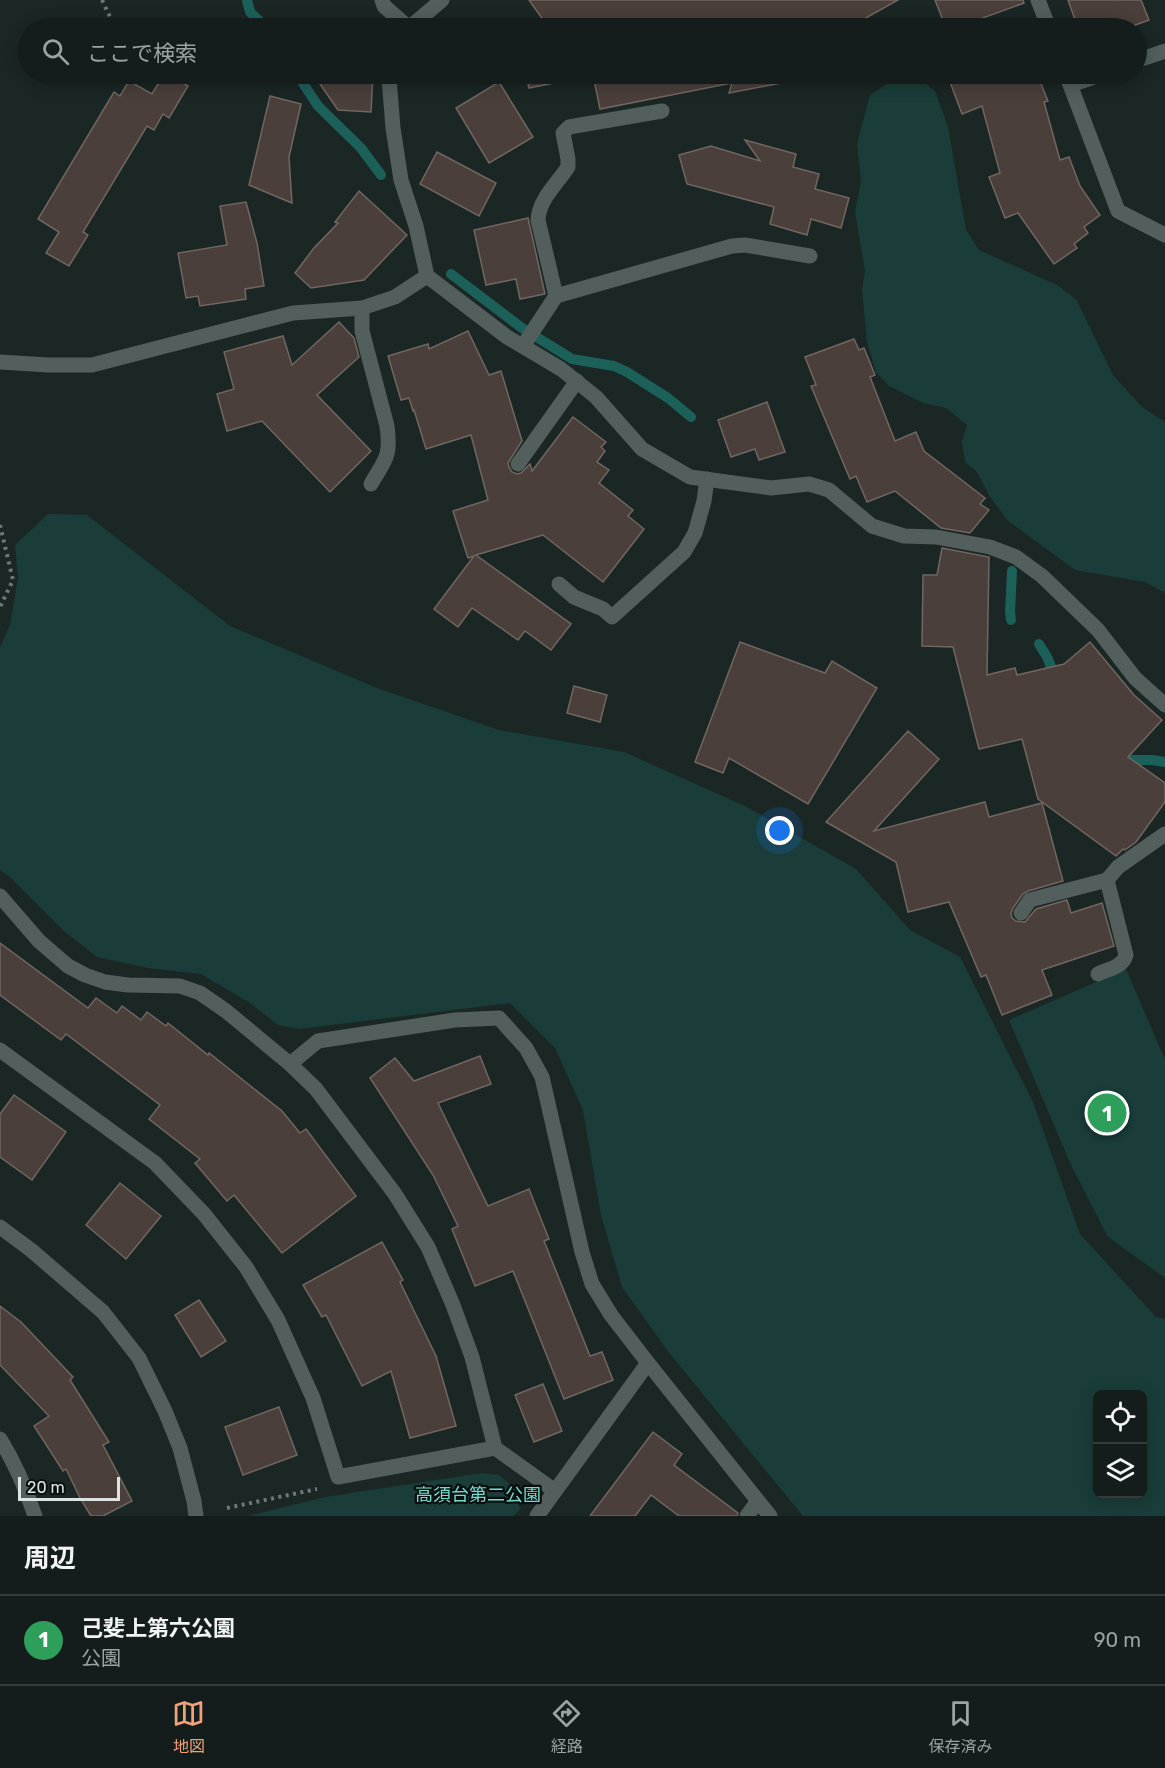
<!DOCTYPE html>
<html lang="ja">
<meta charset="utf-8">
<style>
:root{--surface:#141d1c;--page:#1d2625;--text:#f1f3f6;--muted:#9da2a3;--line:#333b3b;--accent:#f1a27b}
body{margin:0;font-family:Rubik,"Noto Sans JP",sans-serif;background:var(--page);color:var(--text)}
.controls{position:absolute;right:18px;bottom:18px;display:grid;overflow:hidden;border-radius:9px;box-shadow:0 3px 15px #0003}
.controls button{width:54px;height:54px;display:grid;place-items:center;padding:0;border:0;border-bottom:2px solid var(--line);background:var(--surface);color:var(--text);font:30px sans-serif}
.scale{position:absolute;left:18px;bottom:15px;width:102px;box-sizing:border-box;padding-left:6px;border:3px solid #dce3e2;border-top:0;font-size:16px;line-height:21px;white-space:nowrap;color:#dce3e2;-webkit-text-stroke:4px #090e0e;paint-order:stroke}
.you{position:absolute;left:780px;top:831px;width:21px;height:21px;margin:-15px;border:4px solid #fff;border-radius:50%;background:#1a73e8;box-shadow:0 0 0 9px #1a73e833}
.badge{display:grid;place-items:center;width:39px;height:39px;border-radius:50%;background:var(--accent);color:#fff;font-size:20px;font-weight:700}
.pin{position:absolute;translate:-50% -50%;border:3px solid #fff;box-shadow:0 2px 6px #0006}
.list{margin:0;padding:0;list-style:none}
h2{display:flex;justify-content:space-between;align-items:center;height:78px;margin:0;padding:0 24px;font-size:26px}
h2 small{font-size:20px;font-weight:400;color:var(--muted)}
.list li{display:grid;grid-template-columns:39px 1fr auto;gap:18px;align-items:center;box-sizing:border-box;height:90px;padding:0 24px;border-top:2px solid var(--line)}
.list b{display:block;font-size:22px;white-space:nowrap}
.list p{margin:0;font-size:20px;white-space:nowrap;color:var(--muted)}
.list em{font-size:20px;font-style:normal;color:var(--muted)}
.icon{flex:none;width:33px;height:33px;fill:none;stroke:currentColor;stroke-width:2;stroke-linecap:round;stroke-linejoin:round}
.map{position:relative;flex:none;width:1165px;height:1516px;overflow:hidden}
.search{position:absolute;background:var(--surface);box-shadow:0 3px 15px #0003;left:18px;right:18px;top:18px;height:66px;display:flex;align-items:center;gap:15px;box-sizing:border-box;padding:0 21px;border-radius:33px;color:var(--muted);font-size:22px}
.sheet{height:168px;background:var(--surface)}
nav{display:flex;justify-content:space-around;align-items:center;box-sizing:border-box;height:84px;border-top:2px solid var(--line);background:var(--surface);font-size:16px;color:var(--muted)}
nav a{display:grid;justify-items:center;gap:3px}
nav .on{color:var(--accent)}
.map>svg:first-child{display:block}
</style>
<div class="map">
<svg width="1165" height="1516" viewBox="0 0 1165 1516">
<rect width="100%" height="100%" fill="#1b2725"/>
<g fill="#1a3d39" fill-rule="evenodd">
<path d="M 918,78 L 935,91 L 948,127 L 966,230 L 979,250 L 1057,285 L 1076,299 L 1113,375 L 1142,407 L 1165,422 L 1165,593 L 1145,582 L 1075,570 L 1007,520 L 989,495 L 977,472 L 965,462 L 962,442 L 967,425 L 946,408 L 923,403 L 889,386 L 876,372 L 867,342 L 862,290 L 865,271 L 855,212 L 861,182 L 857,144 L 870,95 L 890,82 Z"/>
<path d="M 48,514 L 87,515 L 230,626 L 377,688 L 499,730 L 624,752 L 745,806 L 856,869 L 910,930 L 960,957 L 1033,1102 L 1080,1234 L 1156,1317 L 1165,1319 L 1165,1516 L 803,1516 L 670,1354 L 622,1287 L 601,1215 L 583,1110 L 555,1048 L 510,1003 L 299,1029 L 278,1025 L 250,1003 L 201,974 L 148,968 L 97,957 L 64,931 L 9,876 L 0,870 L 0,647 L 10,625 L 18,578 L 15,545 ZM 1142,1394 L 1142,1494 L 1098,1494 L 1098,1394 Z"/>
<path d="M 1126,969 L 1165,1060 L 1165,1278 L 1108,1237 L 1071,1165 L 1009,1020 Z"/>
<path d="M 482,1473 L 499,1475 L 515,1488 L 520,1509 L 514,1516 L 248,1516 L 325,1497 Z"/>
</g>
<g fill="none" stroke-linecap="round" stroke-linejoin="round">
<g stroke="#1b6059" stroke-width="10">
<path d="M 247,0 L 250,12 L 267,28"/>
<path d="M 297,74 L 318,106 L 361,148 L 381,175"/>
<path d="M 451,274 L 522,328 L 572,359 L 614,366 L 627,372 L 668,398 L 691,417"/>
<path d="M 1011,620 L 1010,612 L 1012,571"/>
<path d="M 1039,644 L 1047,657 L 1056,679"/>
<path d="M 1122,755 L 1127,760 L 1152,760 L 1165,762"/>
</g>
</g>
<g fill="#4a3f3a" stroke="#726661" stroke-width="1.5">
<path d="M 529,0 L 898,0 L 862,20 L 868,28 L 549,28 Z"/>
<path d="M 935,0 L 1023,0 L 1024,3 L 955,28 L 946,28 Z"/>
<path d="M 1068,0 L 1141,0 L 1149,20 L 1127,28 L 1078,28 Z"/>
<path d="M 164,74 L 167,74 L 188,86 L 169,118 L 163,114 L 154,130 L 147,126 L 83,232 L 88,235 L 69,266 L 46,253 L 59,232 L 38,219 L 114,92 L 120,96 L 129,81 L 152,94 Z"/>
<path d="M 313,74 L 373,74 L 371,112 L 338,110 Z"/>
<path d="M 546,74 L 828,74 L 729,93 L 732,83 L 600,109 L 593,75 L 529,88 L 528,84 Z"/>
<path d="M 947,74 L 1037,74 L 1048,101 L 1044,102 L 1060,160 L 1069,157 L 1080,186 L 1100,215 L 1084,227 L 1088,233 L 1074,244 L 1077,248 L 1054,264 L 1018,213 L 1005,218 L 989,177 L 1000,173 L 982,106 L 962,114 Z"/>
<path d="M 499,82 L 533,137 L 489,163 L 456,108 Z"/>
<path d="M 270,96 L 301,104 L 289,157 L 292,203 L 249,185 Z"/>
<path d="M 745,140 L 796,154 L 793,167 L 819,174 L 815,189 L 849,198 L 841,228 L 811,219 L 807,235 L 770,224 L 774,207 L 687,184 L 679,155 L 711,146 L 760,161 Z"/>
<path d="M 437,152 L 496,183 L 479,216 L 420,184 Z"/>
<path d="M 359,191 L 407,235 L 364,280 L 311,288 L 295,273 L 314,248 L 338,223 L 335,222 Z"/>
<path d="M 246,202 L 257,243 L 264,286 L 245,289 L 246,299 L 200,306 L 198,296 L 186,298 L 178,253 L 227,245 L 220,206 Z"/>
<path d="M 528,218 L 545,294 L 520,299 L 516,279 L 486,285 L 474,230 Z"/>
<path d="M 339,322 L 354,338 L 359,357 L 317,395 L 371,451 L 330,492 L 262,421 L 227,431 L 217,394 L 234,389 L 224,352 L 283,336 L 292,365 Z"/>
<path d="M 468,331 L 489,375 L 501,371 L 522,441 L 508,463 L 509,467 L 512,472 L 517,474 L 521,473 L 530,464 L 532,471 L 573,417 L 606,442 L 601,447 L 605,451 L 597,462 L 609,470 L 599,483 L 633,510 L 628,516 L 644,529 L 603,582 L 543,535 L 476,555 L 571,624 L 551,650 L 525,631 L 518,640 L 472,608 L 458,627 L 434,609 L 474,556 L 468,558 L 453,511 L 488,500 L 471,435 L 426,449 L 414,410 L 413,411 L 409,398 L 401,400 L 388,356 L 428,344 L 429,349 Z"/>
<path d="M 854,339 L 859,350 L 864,348 L 875,375 L 870,377 L 895,441 L 916,432 L 924,451 L 985,498 L 980,504 L 989,510 L 970,533 L 941,528 L 895,491 L 867,502 L 856,476 L 850,479 L 811,386 L 816,385 L 805,357 Z"/>
<path d="M 767,402 L 785,452 L 759,460 L 755,449 L 731,457 L 718,420 Z"/>
<path d="M 942,548 L 989,557 L 987,675 L 1015,668 L 1017,675 L 1064,664 L 1090,642 L 1134,695 L 1162,720 L 1128,757 L 1165,783 L 1165,802 L 1136,842 L 1125,850 L 1123,849 L 1116,856 L 1038,799 L 1022,739 L 979,749 L 953,647 L 922,646 L 923,575 L 937,575 Z"/>
<path d="M 740,642 L 825,673 L 832,661 L 877,688 L 808,804 L 729,758 L 723,773 L 695,762 Z"/>
<path d="M 574,686 L 607,695 L 600,722 L 567,713 Z"/>
<path d="M 908,731 L 939,759 L 874,831 L 985,802 L 989,817 L 1042,803 L 1063,881 L 1028,891 L 1023,894 L 1013,908 L 1011,913 L 1012,918 L 1016,921 L 1025,922 L 1036,909 L 1067,900 L 1071,913 L 1102,903 L 1114,946 L 1042,970 L 1052,995 L 1002,1015 L 986,975 L 981,977 L 949,902 L 908,912 L 896,862 L 826,822 Z"/>
<path d="M 0,943 L 88,1008 L 96,998 L 117,1013 L 122,1006 L 141,1020 L 147,1012 L 166,1026 L 168,1023 L 208,1055 L 209,1053 L 282,1111 L 300,1133 L 306,1129 L 356,1196 L 282,1253 L 234,1195 L 227,1201 L 195,1163 L 200,1159 L 149,1119 L 160,1105 L 66,1034 L 61,1040 L 0,995 Z"/>
<path d="M 480,1056 L 491,1084 L 438,1103 L 488,1206 L 529,1189 L 549,1239 L 544,1241 L 590,1356 L 602,1352 L 613,1380 L 564,1399 L 513,1271 L 475,1286 L 452,1229 L 458,1226 L 433,1175 L 370,1078 L 395,1058 L 414,1081 Z"/>
<path d="M 14,1095 L 66,1132 L 32,1180 L 0,1157 L 0,1114 Z"/>
<path d="M 120,1183 L 161,1216 L 126,1259 L 86,1225 Z"/>
<path d="M 382,1242 L 403,1280 L 400,1282 L 436,1356 L 456,1426 L 410,1438 L 391,1371 L 362,1386 L 326,1315 L 322,1317 L 303,1285 Z"/>
<path d="M 199,1300 L 226,1341 L 201,1357 L 175,1315 Z"/>
<path d="M 0,1306 L 21,1322 L 73,1377 L 70,1380 L 109,1442 L 103,1445 L 132,1501 L 103,1516 L 91,1516 L 80,1498 L 66,1469 L 63,1471 L 34,1426 L 49,1416 L 0,1365 Z"/>
<path d="M 543,1384 L 562,1431 L 534,1442 L 515,1395 Z"/>
<path d="M 279,1407 L 297,1455 L 243,1475 L 225,1427 Z"/>
<path d="M 653,1432 L 682,1454 L 674,1465 L 738,1513 L 737,1516 L 679,1516 L 651,1495 L 635,1516 L 590,1516 Z"/>
</g>
<g fill="none" stroke-linecap="round" stroke-linejoin="round">
<g stroke="#6f7978" stroke-width="4" stroke-dasharray="3 4.5" stroke-linecap="butt">
<path d="M 102,0 L 111,19 L 113,28"/>
<path d="M 0,525 L 13,580 L 0,607"/>
<path d="M 227,1508 L 317,1489"/>
</g>
<g stroke="#525f5d" stroke-width="15">
<path d="M 556,296 L 538,220 C 539,199 557,184 568,167 L 568,159 L 563,133 L 569,127 L 662,111"/>
<path d="M 362,308 L 362,331 L 387,426 C 391,457 386,458 371,484"/>
<path d="M 523,346 L 556,296 L 732,246 L 745,245 L 810,256"/>
<path d="M 518,464 L 577,381"/>
<path d="M 559,584 L 574,597 L 603,609 L 612,617 L 684,552 L 695,533 L 704,501 L 707,479"/>
<path d="M 1021,913 L 1030,900 L 1107,880 L 1118,867 L 1165,834"/>
<path d="M 1098,974 C 1108,969 1123,967 1126,955 L 1107,880"/>
</g>
<g stroke="#525f5d" stroke-width="15">
<path d="M 382,0 L 384,6 L 409,28"/>
<path d="M 1038,0 L 1049,28"/>
<path d="M 409,28 L 442,0"/>
<path d="M 1136,61 L 1165,51"/>
<path d="M 391,74 L 389,78 L 393,128 L 401,180 L 416,226 L 427,276 L 507,337 L 561,369 L 596,397 L 642,449 L 690,477 L 771,488 L 809,484 L 829,490 L 872,526 L 904,536 L 936,537 L 990,547 L 1016,557 L 1042,576 L 1098,630 L 1135,678 L 1165,705"/>
<path d="M 1066,74 L 1118,211 L 1165,235"/>
<path d="M 1071,85 L 1103,74"/>
<path d="M 0,362 L 48,365 L 92,365 L 293,313 L 362,308 L 395,297 L 427,276"/>
<path d="M 0,896 L 39,941 L 68,966 L 85,975 L 105,982 L 128,985 L 180,986 L 200,993 L 226,1011 L 290,1064 L 316,1089 L 395,1194 L 428,1247 L 453,1305 L 472,1357 L 495,1448 L 555,1491"/>
<path d="M 0,1050 L 155,1163 L 204,1214 L 246,1267 L 278,1320 L 313,1398 L 338,1477 L 495,1448"/>
<path d="M 290,1064 L 318,1041 L 455,1020 L 499,1018 L 526,1048 L 542,1077 L 582,1252 L 592,1284 L 611,1315 L 648,1363 L 770,1516"/>
<path d="M 0,1439 C 15,1463 26,1489 35,1516"/>
<path d="M 537,1516 L 648,1363"/>
<path d="M 747,1516 L 758,1501"/>
</g>
<path stroke="#525f5d" stroke-width="15" d="M 0,1227 L 31,1250 L 103,1312 L 139,1358 L 165,1411 L 180,1448 L 194,1501 L 196,1516"/>
</g>
<g text-anchor="middle" stroke-width="4.5" stroke-linejoin="round" paint-order="stroke">
<g font-size="18" fill="#74dace" stroke="#090e0e">
<text x="478" y="1501">高須台第二公園</text>
</g>
</g>
</svg>
<div class="controls">
<button><svg class="icon" aria-label="locate" viewBox="0 0 24 24"><circle cx="12" cy="12" r="6"/><path d="M12 2v4M12 18v4M2 12h4M18 12h4"/></svg></button>
<button><svg class="icon" aria-label="layers" viewBox="0 0 24 24"><path d="M12 4l9 5-9 5-9-5zM3 14l9 5 9-5"/></svg></button>
</div>
<div class="scale">20 m</div>
<div class="you"></div>
<div class="pin badge" style="left:1107px;top:1113px;background:#2e9e5b">1</div>
<div class="search"><svg class="icon" aria-label="search" viewBox="0 0 24 24"><circle cx="10" cy="10" r="6"/><path d="M15 15l6 6"/></svg>ここで検索</div>
</div>
<section class="sheet">
<h2>周辺<small></small></h2>
<ul class="list">
<li><span class="badge" style="background:#2e9e5b">1</span><div><b>己斐上第六公園</b><p>公園</p></div><em>90 m</em></li>
</ul>
</section>
<nav>
<a class="on"><svg class="icon" aria-label="map" viewBox="0 0 24 24"><path d="M3 6l6-2 6 2 6-2v14l-6 2-6-2-6 2zM9 4v14M15 6v14"/></svg>地図</a>
<a><svg class="icon" aria-label="directions" viewBox="0 0 24 24"><path d="M12 3l9 9-9 9-9-9zM9 14v-3h6M13 9l2 2-2 2"/></svg>経路</a>
<a><svg class="icon" aria-label="saved" viewBox="0 0 24 24"><path d="M7 4h10v16l-5-4-5 4z"/></svg>保存済み</a>
</nav>
